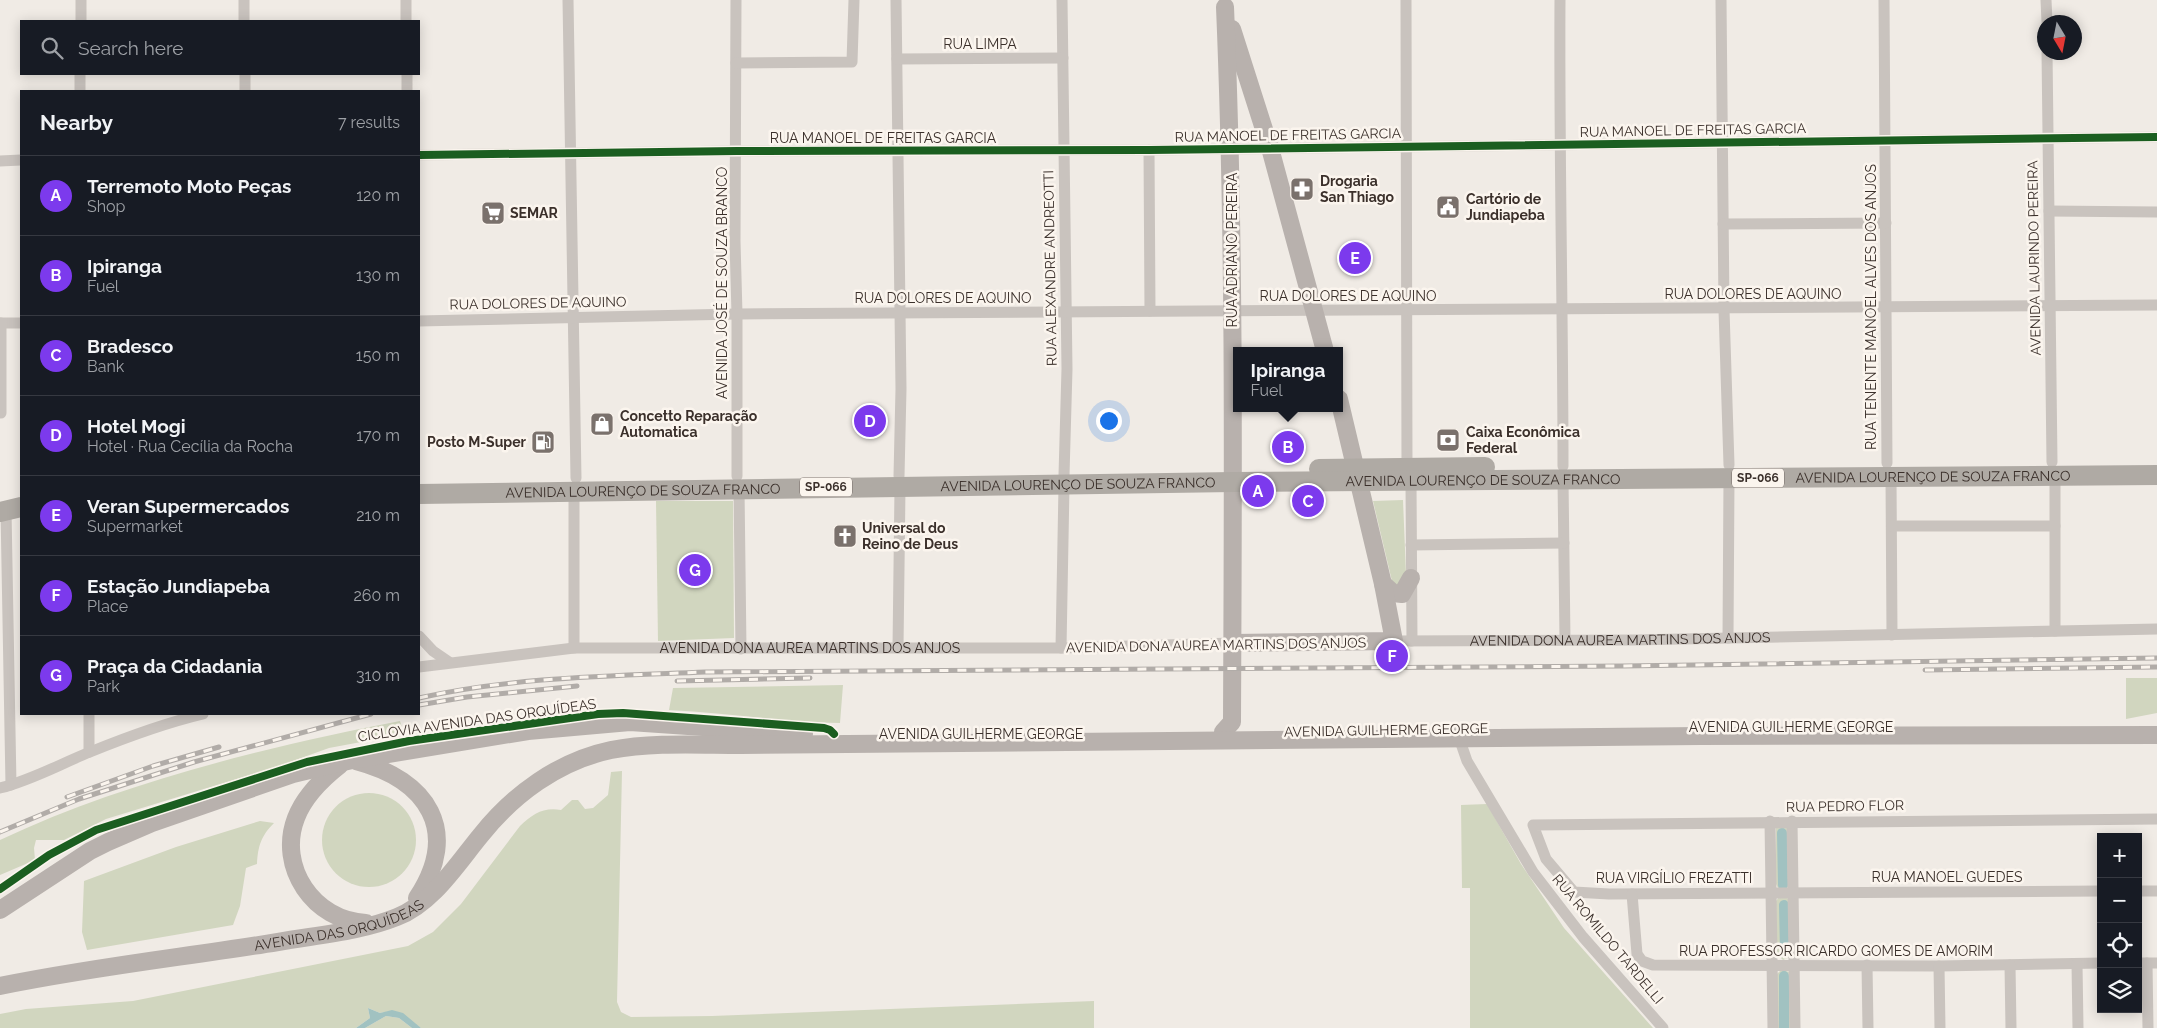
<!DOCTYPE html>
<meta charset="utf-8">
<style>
:root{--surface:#171b24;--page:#20242c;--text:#f1f3f6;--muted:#9ea1a6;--line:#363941;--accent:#7c3aed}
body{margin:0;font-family:Raleway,sans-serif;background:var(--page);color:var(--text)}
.controls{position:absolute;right:15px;bottom:15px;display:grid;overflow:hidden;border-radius:0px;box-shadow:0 2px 12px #0003}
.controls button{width:45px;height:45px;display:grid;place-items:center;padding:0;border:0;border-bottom:1px solid var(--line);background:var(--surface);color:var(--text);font:25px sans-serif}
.compass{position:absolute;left:2037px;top:15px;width:45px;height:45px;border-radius:50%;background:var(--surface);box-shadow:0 2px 12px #0003;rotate:170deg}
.you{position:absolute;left:1108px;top:420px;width:18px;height:18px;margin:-12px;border:4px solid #fff;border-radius:50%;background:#1a73e8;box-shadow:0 0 0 8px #1a73e833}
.badge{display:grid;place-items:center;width:32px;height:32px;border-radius:50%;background:var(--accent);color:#fff;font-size:16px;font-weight:700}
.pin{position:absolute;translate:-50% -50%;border:2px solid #fff;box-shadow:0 1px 5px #0006}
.popup{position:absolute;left:1233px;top:347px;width:110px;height:65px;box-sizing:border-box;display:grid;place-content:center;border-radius:0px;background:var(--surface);filter:drop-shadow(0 1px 4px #0005);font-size:16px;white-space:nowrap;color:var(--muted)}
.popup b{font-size:19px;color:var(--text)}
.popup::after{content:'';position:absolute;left:50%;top:100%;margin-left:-10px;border:10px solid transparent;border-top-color:var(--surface)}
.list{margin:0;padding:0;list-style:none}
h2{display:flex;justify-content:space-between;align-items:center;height:65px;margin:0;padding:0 20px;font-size:21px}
h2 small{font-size:16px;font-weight:400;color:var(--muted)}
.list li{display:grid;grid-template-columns:32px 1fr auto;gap:15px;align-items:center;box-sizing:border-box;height:80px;padding:0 20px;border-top:1px solid var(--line)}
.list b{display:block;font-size:19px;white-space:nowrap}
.list p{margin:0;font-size:16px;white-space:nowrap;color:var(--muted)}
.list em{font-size:16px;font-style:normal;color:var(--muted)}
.icon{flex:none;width:28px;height:28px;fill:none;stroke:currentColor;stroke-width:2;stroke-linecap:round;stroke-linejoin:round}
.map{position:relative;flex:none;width:2157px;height:1028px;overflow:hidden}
.search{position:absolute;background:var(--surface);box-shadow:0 2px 12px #0003;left:20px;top:20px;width:400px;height:55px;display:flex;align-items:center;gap:12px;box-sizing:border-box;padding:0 18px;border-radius:0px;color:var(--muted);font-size:19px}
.panel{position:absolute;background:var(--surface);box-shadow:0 2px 12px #0003;left:20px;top:90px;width:400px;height:625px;border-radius:0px}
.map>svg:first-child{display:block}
</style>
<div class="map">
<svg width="2157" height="1028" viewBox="0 0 2157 1028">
<rect width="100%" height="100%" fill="#f0ebe5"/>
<g fill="#d1d6bf">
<path d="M 1403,500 L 1406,574 L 1397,588 L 1392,581 L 1373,501 Z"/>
<path d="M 656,501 L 733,501 L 734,638 L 658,641 Z"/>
<path d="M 2126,678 L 2157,678 L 2157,713 L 2126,719 Z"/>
<path d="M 843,685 L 840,723 C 783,722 727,713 669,710 L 673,688 Z"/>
<path d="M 400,721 L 404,734 L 329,748 L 276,767 L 106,819 L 64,840 L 36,840 L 34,848 L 35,860 L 0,875 L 0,840 C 120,783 270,746 400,721 Z"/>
<path d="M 622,771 L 617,1002 L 621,1012 L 631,1017 L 712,1016 L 1094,1001 L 1094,1028 L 421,1028 L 392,1011 L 380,1013 L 368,1008 L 370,1018 L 356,1028 L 0,1028 L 0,1014 L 26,1009 L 133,1001 L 408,946 L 433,932 L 461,904 L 520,826 C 533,814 543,807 561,810 L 572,800 L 578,800 L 585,809 L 593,808 L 608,795 L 611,772 Z"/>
<circle cx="369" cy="840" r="47"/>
<path d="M 1487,804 L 1521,864 L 1564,928 L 1653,1028 L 1470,1028 L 1470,888 L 1462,888 L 1461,805 Z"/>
<path d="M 260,821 L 274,823 C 261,836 258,846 257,864 L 246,868 L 240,906 L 233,925 L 87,950 L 82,932 L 84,881 L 176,847 Z"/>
<path d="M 1787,826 L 1791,883 L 1786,889 L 1778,888 L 1776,884 L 1776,828 Z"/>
<path d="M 1779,897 L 1787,898 L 1790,900 L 1790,957 L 1783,960 L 1777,954 L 1776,901 Z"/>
<path d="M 1781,970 L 1790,972 L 1792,1028 L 1777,1028 L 1776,975 Z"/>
<path d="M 386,1016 L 399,1018 L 412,1028 L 365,1028 Z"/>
</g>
<path fill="#a1c2c1" d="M 368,1008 L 380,1013 L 392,1010 L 403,1013 L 421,1028 L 412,1028 L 399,1018 L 386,1016 L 365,1028 L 356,1028 L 370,1018 Z"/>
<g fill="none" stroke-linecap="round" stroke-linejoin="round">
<g stroke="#a1c2c1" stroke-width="10">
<path d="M 1782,833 L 1783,885"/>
<path d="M 1784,905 L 1785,953"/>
<path d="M 1784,976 L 1784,1028"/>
</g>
<g stroke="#c9c3be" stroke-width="11">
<path d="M 244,0 L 244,21"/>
<path d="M 406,0 L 406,21"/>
<path d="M 568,0 L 576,478"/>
<path d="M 736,0 L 735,241 L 737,314 L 737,476"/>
<path d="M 896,0 L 901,389 L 899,476"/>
<path d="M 1062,0 L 1067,369 L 1064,475"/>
<path d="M 1406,0 L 1407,468"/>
<path d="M 1560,0 C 1559,155 1563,311 1563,466"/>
<path d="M 1721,0 L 1724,310 L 1729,465"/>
<path d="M 1884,0 L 1887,463"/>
<path d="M 2046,0 L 2047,22"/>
<path d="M 81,21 L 81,0"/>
<path d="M 2047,52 L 2052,462"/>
<path d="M 897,59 L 1063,58"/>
<path d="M 736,63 L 852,62 L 854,0"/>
<path d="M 245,74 L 245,91"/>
<path d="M 407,74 L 407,91"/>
<path d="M 80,91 L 80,74"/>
<path d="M 1149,150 L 1150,311"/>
<path d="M 419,155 L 737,151 L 1149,150 L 2157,137"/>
<path d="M 0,161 L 21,160"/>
<path d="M 2049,211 L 2157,212"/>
<path d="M 1723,224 L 1886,223"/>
<path d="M 419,321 L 737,314 L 2157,305"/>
<path d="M 0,323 L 21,323"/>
<path d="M 1,323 L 1,413"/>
<path d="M 1891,476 L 1892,635"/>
<path d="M 1563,479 L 1565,640"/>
<path d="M 1411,482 L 1412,641"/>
<path d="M 739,488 L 741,649"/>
<path d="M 574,491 L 574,648"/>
<path d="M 6,510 L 11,785"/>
<path d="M 1892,526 L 2055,526"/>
<path d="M 1411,545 L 1564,543"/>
<path d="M 2055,631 L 2055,475"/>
<path d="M 419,636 L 433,651 L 449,662"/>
<path d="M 1728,638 L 1729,478"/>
<path id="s1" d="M 1394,641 L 1633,640 L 2157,629"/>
<path d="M 898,648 L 900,488"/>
<path d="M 1061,648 L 1064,486"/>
<path id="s2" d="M 419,667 L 574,648 L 1061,648 L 1233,643"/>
<path d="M 89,714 L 89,752"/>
<path d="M 1457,732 L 1467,761 L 1533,872 L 1583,937 L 1663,1028"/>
<path d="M 0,788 C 32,780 60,764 90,752 C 127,737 165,723 203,714"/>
<path d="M 1770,821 L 1773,1028"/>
<path d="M 1792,821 L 1795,1028"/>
<path d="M 2101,891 L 1609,894 L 1574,892 L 1546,859 L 1533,825 L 2157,819"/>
<path d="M 2138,891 L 2157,891"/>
<path d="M 1632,894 L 1637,954 L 1642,961 L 1653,965 L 1939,966 L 2101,963"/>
<path d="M 2138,963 L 2157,963"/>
<path d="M 2147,963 L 2148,1028"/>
<path d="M 2077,964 L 2078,1028"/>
<path d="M 1867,965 L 1868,1028"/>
<path d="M 2010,965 L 2011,1028"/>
<path d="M 1939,966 L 1940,1028"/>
</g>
<g stroke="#b8b1ad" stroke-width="18">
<path d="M 1232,29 L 1270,148 L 1325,351"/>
<path d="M 1383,584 L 1393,593 L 1402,594 L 1411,578"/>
<path d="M 1233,643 L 1394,641 L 1383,584 L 1339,399"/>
<path d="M 1223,732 L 1232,722 C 1233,484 1235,245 1225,7"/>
<path d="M 356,761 C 428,780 461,831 417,898"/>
<path d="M 340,765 C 322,779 304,797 296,818 C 277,867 314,921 366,923"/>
<path d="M 0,910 L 90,851 L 108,842 L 152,823 L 293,774 L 352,760 L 528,731 L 630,722 L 804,734"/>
<path id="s3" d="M 0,986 C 92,967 185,957 278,942 C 317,935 360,932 397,917 C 433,903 457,864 481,835 C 513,795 558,761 611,750 C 653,742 699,745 741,745 L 1700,736 L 2157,735"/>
</g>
<g stroke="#afaaa4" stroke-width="20">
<path d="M 1319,469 L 1485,467"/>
<path id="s4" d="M 419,494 L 1234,482 L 2157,475"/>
<path d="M 0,512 L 21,507"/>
</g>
<g stroke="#b1aca8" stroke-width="5">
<g id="rail">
<path d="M 1925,670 L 2157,667"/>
<path d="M 677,681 L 810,678"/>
<path d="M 419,698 C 512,677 610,676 705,672 L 1623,666 L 2157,658"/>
<path d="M 419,705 L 467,697 L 577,686"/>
<path d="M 67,797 L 153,766 L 219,747"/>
<path d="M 0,832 L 79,799 L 194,762 L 371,714"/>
</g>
</g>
<use href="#rail" stroke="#fbf5ee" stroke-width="3" stroke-dasharray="9" stroke-linecap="butt"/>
<g stroke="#fbf5ee" stroke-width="11">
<g id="cycleway">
<path d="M 419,155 L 737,151 L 1149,150 L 2157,137"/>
<path d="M 0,889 L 49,855 L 96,830 L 307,762 L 409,741 L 598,714 L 623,713 L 824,728 L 830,730 L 834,734"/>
</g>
</g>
<use href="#cycleway" stroke="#1b5e20" stroke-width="8"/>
</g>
<defs>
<g id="pharmacy-square" transform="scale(1.25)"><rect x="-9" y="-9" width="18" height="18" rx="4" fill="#7a716c" stroke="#fbf5ee"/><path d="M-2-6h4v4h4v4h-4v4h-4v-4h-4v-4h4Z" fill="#fff"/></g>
<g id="civic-square" transform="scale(1.25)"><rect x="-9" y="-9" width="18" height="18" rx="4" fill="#7a716c" stroke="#fbf5ee"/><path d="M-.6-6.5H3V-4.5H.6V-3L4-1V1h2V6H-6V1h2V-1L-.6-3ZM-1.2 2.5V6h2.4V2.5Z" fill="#fff"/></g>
<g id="supermarket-square" transform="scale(1.25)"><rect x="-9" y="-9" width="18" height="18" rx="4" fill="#7a716c" stroke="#fbf5ee"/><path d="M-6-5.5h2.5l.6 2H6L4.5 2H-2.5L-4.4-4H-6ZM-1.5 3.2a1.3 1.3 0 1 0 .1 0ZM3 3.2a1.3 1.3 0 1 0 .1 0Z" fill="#fff"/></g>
<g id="shop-square" transform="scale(1.25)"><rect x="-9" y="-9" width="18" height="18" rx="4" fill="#7a716c" stroke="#fbf5ee"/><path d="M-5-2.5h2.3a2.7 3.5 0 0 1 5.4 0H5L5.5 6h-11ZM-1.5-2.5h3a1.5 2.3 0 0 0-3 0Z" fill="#fff"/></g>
<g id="bank-square" transform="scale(1.25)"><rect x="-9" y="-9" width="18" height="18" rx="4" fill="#7a716c" stroke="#fbf5ee"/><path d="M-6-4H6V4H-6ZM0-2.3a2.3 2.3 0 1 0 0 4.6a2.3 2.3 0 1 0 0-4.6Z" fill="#fff"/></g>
<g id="fuel-square" transform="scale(1.25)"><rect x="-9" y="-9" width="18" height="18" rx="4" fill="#7a716c" stroke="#fbf5ee"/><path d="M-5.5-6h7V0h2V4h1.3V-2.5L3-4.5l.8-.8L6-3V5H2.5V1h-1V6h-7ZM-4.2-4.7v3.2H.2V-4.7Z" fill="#fff"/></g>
<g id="church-square" transform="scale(1.25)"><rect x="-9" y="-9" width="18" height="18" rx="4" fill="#7a716c" stroke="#fbf5ee"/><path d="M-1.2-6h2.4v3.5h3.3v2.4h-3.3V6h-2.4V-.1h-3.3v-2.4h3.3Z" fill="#fff"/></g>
</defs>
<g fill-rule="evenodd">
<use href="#pharmacy-square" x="1302" y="189"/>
<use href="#civic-square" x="1448" y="207"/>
<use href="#supermarket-square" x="493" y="213"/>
<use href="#shop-square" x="602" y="424"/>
<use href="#bank-square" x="1448" y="440"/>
<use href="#fuel-square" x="543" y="442"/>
<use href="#church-square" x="845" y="536"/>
</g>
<g text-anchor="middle" stroke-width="5" stroke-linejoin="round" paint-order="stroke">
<g fill="#fbf5ee" stroke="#756b66" stroke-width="1">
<rect x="1732" y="468.5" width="52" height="19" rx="4"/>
<rect x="800" y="477.5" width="52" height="19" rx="4"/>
</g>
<g font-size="12" font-weight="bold" fill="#3b302b">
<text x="1758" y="482">SP-066</text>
<text x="826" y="491">SP-066</text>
</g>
<g font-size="14" fill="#3b302b" stroke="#fbf5ee">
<text x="980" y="49">RUA LIMPA</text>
<text transform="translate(1693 130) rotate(-1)" y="5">RUA MANOEL DE FREITAS GARCIA</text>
<text transform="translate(1288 135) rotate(-1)" y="5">RUA MANOEL DE FREITAS GARCIA</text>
<text x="883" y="143">RUA MANOEL DE FREITAS GARCIA</text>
<text transform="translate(1232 250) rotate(-90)" y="5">RUA ADRIANO PEREIRA</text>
<text transform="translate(2034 258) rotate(-91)" y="5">AVENIDA LAURINDO PEREIRA</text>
<text transform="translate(1050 268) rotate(-91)" y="5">RUA ALEXANDRE ANDREOTTI</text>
<text transform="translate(722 283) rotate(-90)" y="5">AVENIDA JOSÉ DE SOUZA BRANCO</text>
<text x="1753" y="299">RUA DOLORES DE AQUINO</text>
<text x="1348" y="301">RUA DOLORES DE AQUINO</text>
<text x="943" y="303">RUA DOLORES DE AQUINO</text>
<text transform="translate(538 303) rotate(-1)" y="5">RUA DOLORES DE AQUINO</text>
<text transform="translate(1871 307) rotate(-90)" y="5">RUA TENENTE MANOEL ALVES DOS ANJOS</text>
<text dy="5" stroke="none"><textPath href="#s4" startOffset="1514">AVENIDA LOURENÇO DE SOUZA FRANCO</textPath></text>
<text dy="5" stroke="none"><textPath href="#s4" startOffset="1064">AVENIDA LOURENÇO DE SOUZA FRANCO</textPath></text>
<text dy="5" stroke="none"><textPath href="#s4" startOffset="659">AVENIDA LOURENÇO DE SOUZA FRANCO</textPath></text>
<text dy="5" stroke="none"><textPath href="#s4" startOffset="224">AVENIDA LOURENÇO DE SOUZA FRANCO</textPath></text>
<text dy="5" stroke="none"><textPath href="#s1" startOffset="226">AVENIDA DONA AUREA MARTINS DOS ANJOS</textPath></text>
<text transform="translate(1216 645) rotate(-1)" y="5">AVENIDA DONA AUREA MARTINS DOS ANJOS</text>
<text dy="5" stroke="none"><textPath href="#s2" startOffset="392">AVENIDA DONA AUREA MARTINS DOS ANJOS</textPath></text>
<text transform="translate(477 720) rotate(-8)" y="5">CICLOVIA AVENIDA DAS ORQUÍDEAS</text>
<text x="1791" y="732">AVENIDA GUILHERME GEORGE</text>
<text transform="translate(1386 730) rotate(-1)" y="5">AVENIDA GUILHERME GEORGE</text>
<text x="981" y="739">AVENIDA GUILHERME GEORGE</text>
<text transform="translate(1845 806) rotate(-1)" y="5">RUA PEDRO FLOR</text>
<text x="1947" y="882">RUA MANOEL GUEDES</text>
<text x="1674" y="883">RUA VIRGÍLIO FREZATTI</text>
<text dy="5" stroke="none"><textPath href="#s3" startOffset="345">AVENIDA DAS ORQUÍDEAS</textPath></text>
<text transform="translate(1608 939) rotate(50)" y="5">RUA ROMILDO TARDELLI</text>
<text x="1836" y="956">RUA PROFESSOR RICARDO GOMES DE AMORIM</text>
</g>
<g font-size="14" font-weight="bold" fill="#3b302b" stroke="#fbf5ee" text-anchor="start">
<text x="1320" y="186">Drogaria<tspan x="1320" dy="16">San Thiago</tspan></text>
<text x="1466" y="204">Cartório de<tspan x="1466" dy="16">Jundiapeba</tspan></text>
<text x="510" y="218">SEMAR</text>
<text x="620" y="421">Concetto Reparação<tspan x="620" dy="16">Automatica</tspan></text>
<text x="1466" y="437">Caixa Econômica<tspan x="1466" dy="16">Federal</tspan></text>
<text x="526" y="447" text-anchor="end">Posto M-Super</text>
<text x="862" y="533">Universal do<tspan x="862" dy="16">Reino de Deus</tspan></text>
</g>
</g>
</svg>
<div class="controls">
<button>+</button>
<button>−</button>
<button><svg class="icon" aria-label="locate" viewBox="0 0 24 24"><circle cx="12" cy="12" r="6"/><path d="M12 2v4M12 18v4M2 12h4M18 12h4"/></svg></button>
<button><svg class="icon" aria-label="layers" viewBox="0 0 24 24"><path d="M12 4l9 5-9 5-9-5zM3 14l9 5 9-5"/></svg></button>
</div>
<svg class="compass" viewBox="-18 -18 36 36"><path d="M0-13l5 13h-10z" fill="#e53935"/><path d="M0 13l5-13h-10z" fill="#9ea1a6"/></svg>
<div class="you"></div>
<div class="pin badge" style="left:1258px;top:491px">A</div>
<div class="pin badge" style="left:1288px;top:447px">B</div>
<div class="popup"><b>Ipiranga</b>Fuel</div>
<div class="pin badge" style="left:1308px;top:501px">C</div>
<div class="pin badge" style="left:870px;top:421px">D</div>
<div class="pin badge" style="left:1355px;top:258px">E</div>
<div class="pin badge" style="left:1392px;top:656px">F</div>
<div class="pin badge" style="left:695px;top:570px">G</div>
<div class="search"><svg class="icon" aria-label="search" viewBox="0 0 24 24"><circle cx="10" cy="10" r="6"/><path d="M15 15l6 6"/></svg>Search here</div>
<section class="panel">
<h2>Nearby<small>7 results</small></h2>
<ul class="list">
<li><span class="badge">A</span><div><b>Terremoto Moto Peças</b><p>Shop</p></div><em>120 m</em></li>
<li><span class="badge">B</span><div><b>Ipiranga</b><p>Fuel</p></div><em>130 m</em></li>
<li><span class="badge">C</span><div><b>Bradesco</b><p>Bank</p></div><em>150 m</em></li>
<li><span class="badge">D</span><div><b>Hotel Mogi</b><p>Hotel · Rua Cecília da Rocha</p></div><em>170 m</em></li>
<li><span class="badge">E</span><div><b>Veran Supermercados</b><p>Supermarket</p></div><em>210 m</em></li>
<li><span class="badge">F</span><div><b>Estação Jundiapeba</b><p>Place</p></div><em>260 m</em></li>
<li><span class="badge">G</span><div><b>Praça da Cidadania</b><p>Park</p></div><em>310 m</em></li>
</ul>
</section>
</div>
